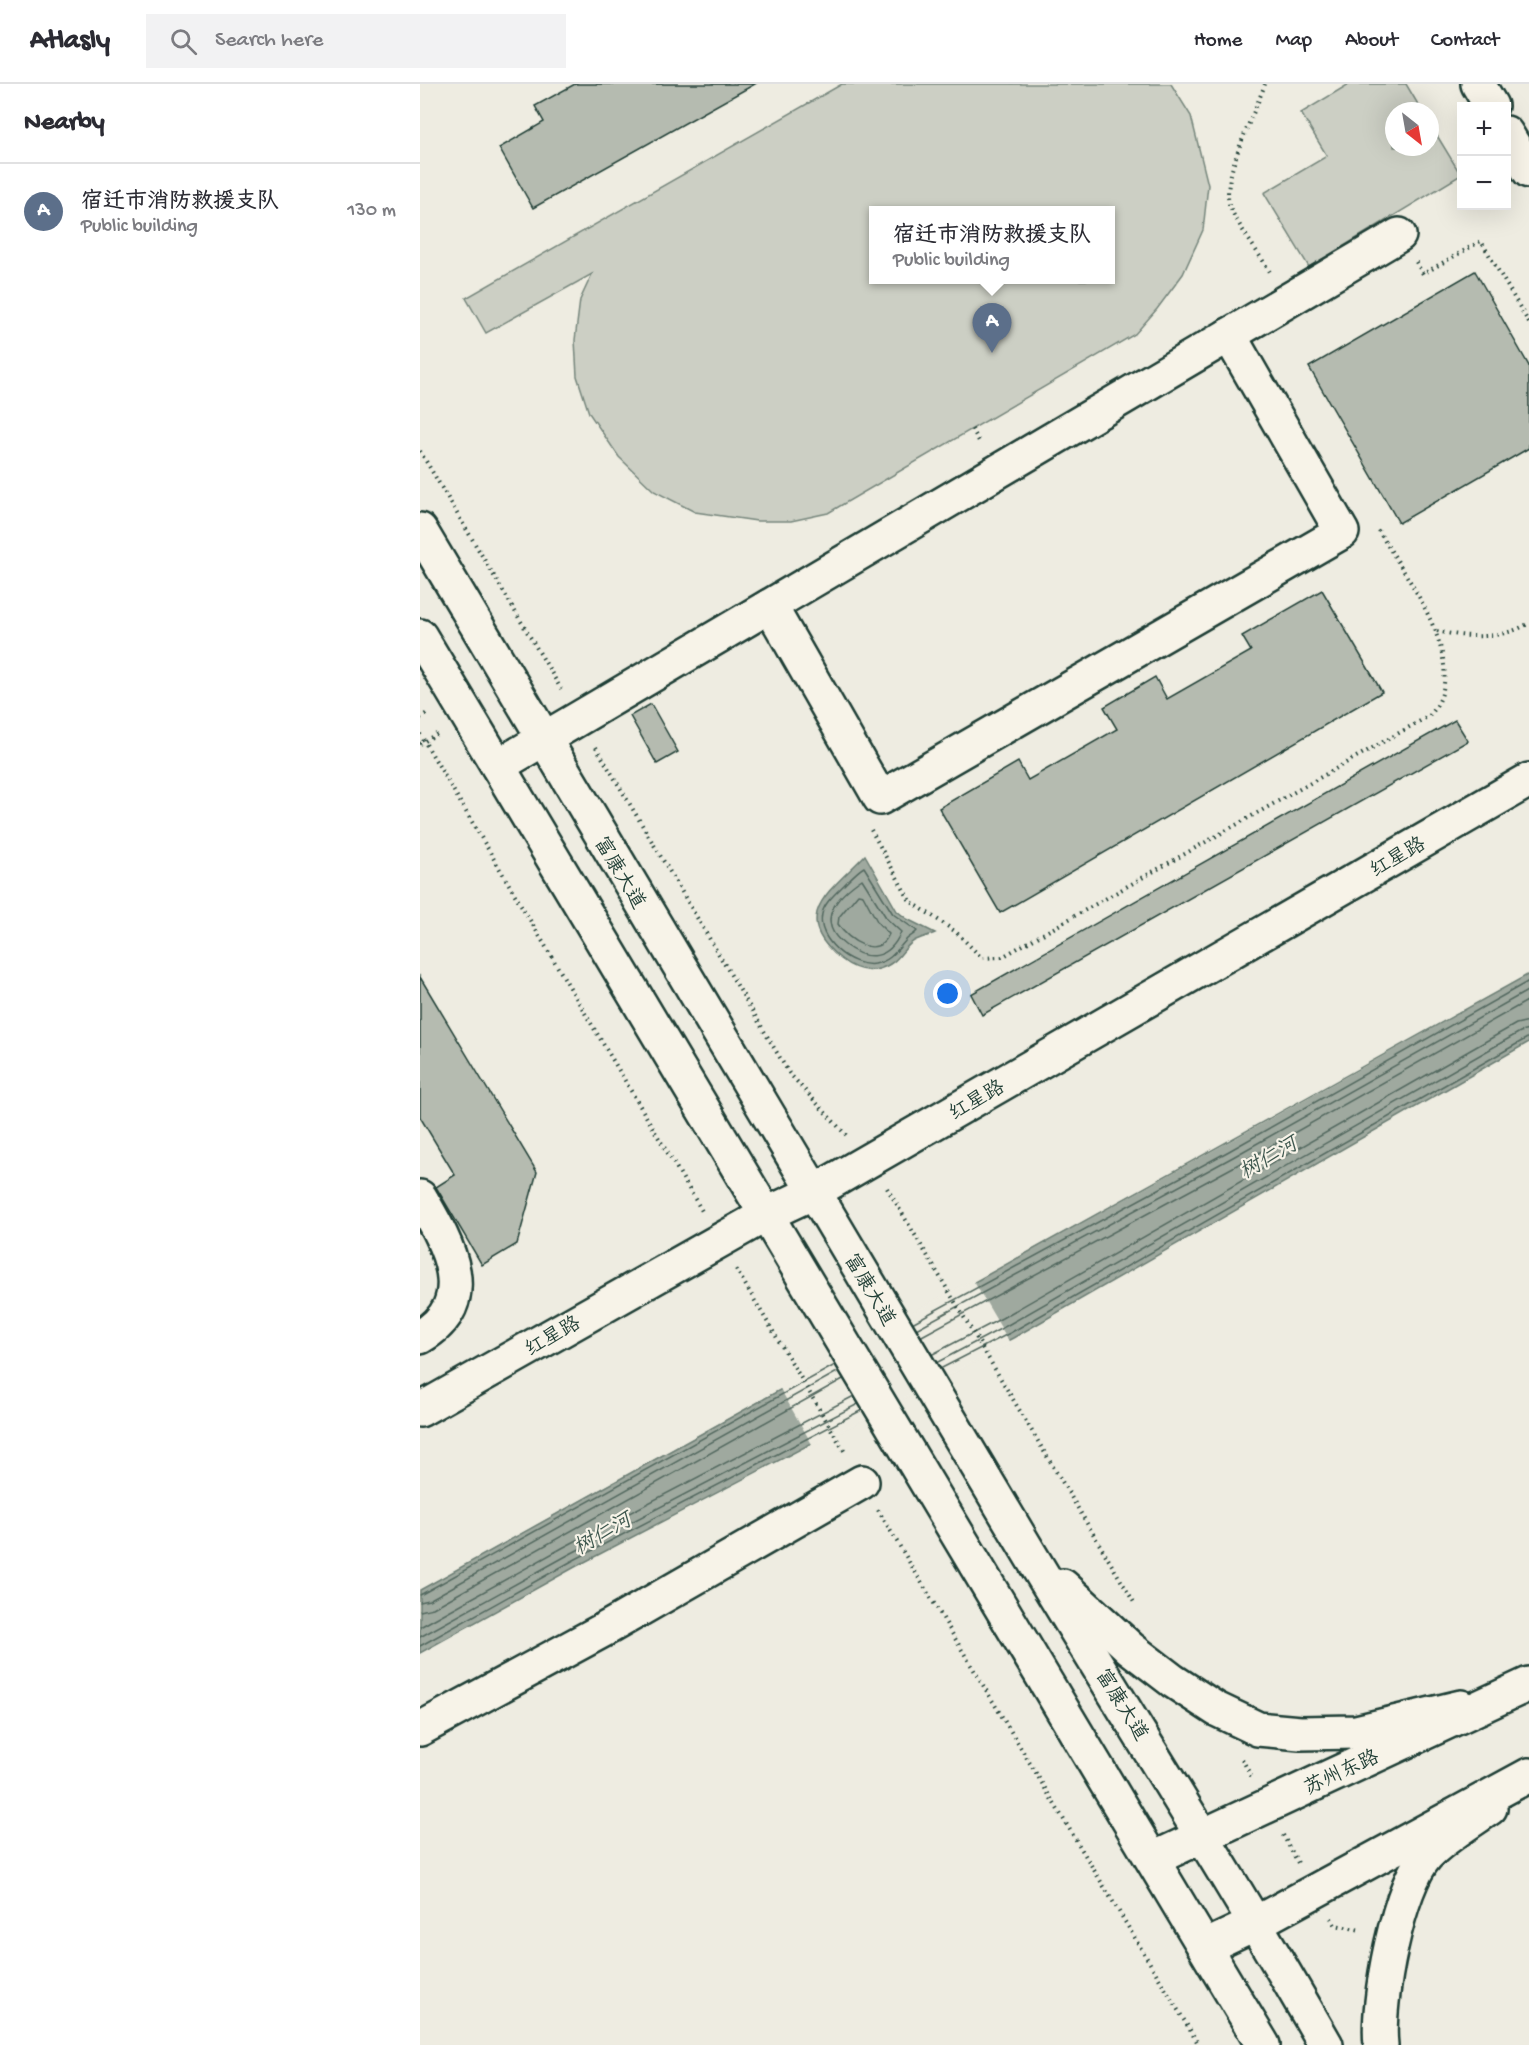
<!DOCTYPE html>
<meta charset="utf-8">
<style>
:root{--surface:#fff;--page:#f2f2f3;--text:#2b2b33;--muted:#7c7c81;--line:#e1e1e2;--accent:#d1495b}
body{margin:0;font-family:"Gochi Hand","LXGW WenKai TC",sans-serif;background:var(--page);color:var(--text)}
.controls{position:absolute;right:18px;top:18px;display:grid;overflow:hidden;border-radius:0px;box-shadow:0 6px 24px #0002}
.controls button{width:54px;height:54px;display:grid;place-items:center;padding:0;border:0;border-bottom:2px solid var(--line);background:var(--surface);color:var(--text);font:30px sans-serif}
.compass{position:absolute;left:965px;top:18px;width:54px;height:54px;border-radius:50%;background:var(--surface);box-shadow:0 6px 24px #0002;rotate:149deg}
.you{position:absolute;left:528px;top:910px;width:21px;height:21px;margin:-15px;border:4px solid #fff;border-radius:50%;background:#1a73e8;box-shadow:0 0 0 9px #1a73e833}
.badge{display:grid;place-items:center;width:39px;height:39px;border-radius:50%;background:var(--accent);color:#fff;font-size:20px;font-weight:700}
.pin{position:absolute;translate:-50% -50px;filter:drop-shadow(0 2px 3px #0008)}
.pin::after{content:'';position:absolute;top:32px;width:21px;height:18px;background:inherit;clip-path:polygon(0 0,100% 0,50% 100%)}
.popup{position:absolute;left:449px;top:122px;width:246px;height:78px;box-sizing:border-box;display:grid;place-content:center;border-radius:0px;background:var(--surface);filter:drop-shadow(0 2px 4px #0005);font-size:20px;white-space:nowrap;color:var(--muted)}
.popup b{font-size:22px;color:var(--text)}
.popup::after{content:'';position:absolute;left:50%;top:100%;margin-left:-12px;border:12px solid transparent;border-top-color:var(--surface)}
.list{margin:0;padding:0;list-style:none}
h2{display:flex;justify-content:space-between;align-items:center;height:78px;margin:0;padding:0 24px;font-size:26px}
h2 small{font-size:20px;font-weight:400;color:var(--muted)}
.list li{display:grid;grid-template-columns:39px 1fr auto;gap:18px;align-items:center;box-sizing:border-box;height:96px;padding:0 24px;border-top:2px solid var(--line)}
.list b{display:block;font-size:22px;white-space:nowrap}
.list p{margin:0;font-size:20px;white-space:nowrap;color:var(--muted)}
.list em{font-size:20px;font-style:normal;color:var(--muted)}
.icon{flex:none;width:33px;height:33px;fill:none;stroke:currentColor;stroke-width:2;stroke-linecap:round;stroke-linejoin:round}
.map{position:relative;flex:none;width:1109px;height:1961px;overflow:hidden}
header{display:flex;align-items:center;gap:36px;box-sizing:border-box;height:84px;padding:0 30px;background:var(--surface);border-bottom:2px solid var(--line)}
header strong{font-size:28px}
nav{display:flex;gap:33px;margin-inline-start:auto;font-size:21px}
.search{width:420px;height:54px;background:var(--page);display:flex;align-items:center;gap:15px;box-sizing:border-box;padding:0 21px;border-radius:0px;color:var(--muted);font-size:22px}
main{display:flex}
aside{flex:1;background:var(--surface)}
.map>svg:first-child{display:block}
</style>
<header>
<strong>Atlasly</strong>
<div class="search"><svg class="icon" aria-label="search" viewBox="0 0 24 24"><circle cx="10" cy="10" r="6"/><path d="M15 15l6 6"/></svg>Search here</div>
<nav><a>Home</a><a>Map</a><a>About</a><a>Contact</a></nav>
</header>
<main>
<aside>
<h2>Nearby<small></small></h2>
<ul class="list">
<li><span class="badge" style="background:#5c6f8a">A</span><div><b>宿迁市消防救援支队</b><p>Public building</p></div><em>130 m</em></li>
</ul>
</aside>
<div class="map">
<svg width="1109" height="1961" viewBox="0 0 1109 1961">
<rect width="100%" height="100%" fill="#eeece1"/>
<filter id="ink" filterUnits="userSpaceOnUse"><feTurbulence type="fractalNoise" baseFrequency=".0167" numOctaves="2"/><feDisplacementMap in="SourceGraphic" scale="12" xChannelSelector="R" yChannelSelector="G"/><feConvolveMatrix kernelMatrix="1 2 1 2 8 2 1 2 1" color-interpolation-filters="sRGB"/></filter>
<g filter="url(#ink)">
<g fill="#cccfc4" stroke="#76867c" stroke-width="1.5" fill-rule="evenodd">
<path d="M 422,0 L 751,0 L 771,32 L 788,101 L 783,146 L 763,190 L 737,225 L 715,250 L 408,429 L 371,437 L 337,437 L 275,428 L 234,407 L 199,373 L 169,329 L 157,292 L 155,256 L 160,216 L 172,190 L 66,249 L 46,214 ZM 454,127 L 690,127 L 690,196 L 454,196 Z"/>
<path d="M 929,0 L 986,0 L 1002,27 L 974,27 L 974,63 L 1010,63 L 1010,40 L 1041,91 L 889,183 L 844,109 L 907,72 L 881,29 Z"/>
</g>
<g fill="#9fa99f" stroke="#6c7e74" stroke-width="1.5">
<path d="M 445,771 L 477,827 L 487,835 L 515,849 C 508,852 500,854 494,857 C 481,865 480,879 459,885 C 445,889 431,883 421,875 C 367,832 412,806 445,771 Z"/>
<path d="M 1109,890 L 1109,958 L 593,1254 L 155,1483 L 0,1569 L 0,1506 C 368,1298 741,1098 1109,890 Z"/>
</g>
<path fill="#eeece1" d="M 553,1196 L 590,1259 L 393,1362 L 358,1301 Z"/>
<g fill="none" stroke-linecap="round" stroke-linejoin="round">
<g stroke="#52685f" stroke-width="1.5">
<path d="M 444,783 L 473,830 L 497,847 C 494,851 490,852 487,855 C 477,866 471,877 455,880 C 431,884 396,855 402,830 C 404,819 416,809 424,801 C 430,795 437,787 444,783 Z"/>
<path d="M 442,795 L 467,835 L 481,848 C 469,876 447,878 425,861 C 394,837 417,812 442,795 Z"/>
<path d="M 438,810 L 443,811 L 458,839 L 469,850 C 458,876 428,857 418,840 L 419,833 Z"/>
<path d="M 492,1239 L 809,1067 L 1109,897"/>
<path d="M 496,1245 L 813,1073 L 1109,906"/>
<path d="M 500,1253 L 817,1081 L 1109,916"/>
<path d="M 511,1271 L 582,1234 L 1096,940 L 1109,937"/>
<path d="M 516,1279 L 586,1242 L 1100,948 L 1109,946"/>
<path d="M 520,1285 L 590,1249 L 1109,953"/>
<path d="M 0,1511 L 415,1281"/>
<path d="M 0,1518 L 9,1516 L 419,1287"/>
<path d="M 0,1527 L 13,1524 L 423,1295"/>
<path d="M 0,1543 L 144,1463 L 434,1312"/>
<path d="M 0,1553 L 148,1471 L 438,1320"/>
<path d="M 0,1562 L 152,1477 L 442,1326"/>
</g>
</g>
<g fill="#b5bbb0" stroke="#1f3d34" stroke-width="1.5">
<path d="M 155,0 L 335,0 L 113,124 L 79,64 L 124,38 L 115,22 Z"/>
<path d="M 1055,187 L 1109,282 L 1109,364 L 979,439 L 889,283 Z"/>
<path d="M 902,506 L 962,608 L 580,829 L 519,724 L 598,678 L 608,696 L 697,645 L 684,623 L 735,593 L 747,615 L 831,567 L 822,552 Z"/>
<path d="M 231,620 L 258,668 L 237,680 L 210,632 Z"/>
<path d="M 1035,636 L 1048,657 L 562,931 L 551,910 Z"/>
<path d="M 0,893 L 117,1088 L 97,1160 L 62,1181 L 16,1103 L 35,1091 L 0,1033 Z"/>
</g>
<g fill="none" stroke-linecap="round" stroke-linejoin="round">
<g stroke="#1f3d34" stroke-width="38">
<g id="minor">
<path d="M 1058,0 L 1071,22"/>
<path d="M 1086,49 L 1109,87"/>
<path d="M 0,446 C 201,788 404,1128 608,1467 C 707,1632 811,1794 906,1961"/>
<path d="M 350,522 L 460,714 L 922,448 L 809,251"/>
<path d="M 0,552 L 843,1961"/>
<path d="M 78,682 L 979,151"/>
<path d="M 0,1113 C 26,1158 62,1217 0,1253"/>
<path d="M 0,1326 L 347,1130 L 394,1108 L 1109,696"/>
<path d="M 643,1502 L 710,1564 L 753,1597 L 796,1625 L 838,1645 L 880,1649 L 936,1648 L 1041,1623"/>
<path d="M 0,1645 L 189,1543 L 442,1398"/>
<path d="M 961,1961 C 956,1919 978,1802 1007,1771 C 1024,1753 1050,1738 1070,1724"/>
</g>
</g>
<g stroke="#1f3d34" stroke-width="38">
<g id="major">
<path d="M 733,1775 L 1109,1600"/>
<path d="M 785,1863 L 836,1839 L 1109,1691"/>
</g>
</g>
<g stroke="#1f3d34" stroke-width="4" stroke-dasharray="1.5 4.5" stroke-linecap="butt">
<path d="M 845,0 C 835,29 802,91 809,120 C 812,133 842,174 850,188"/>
<path d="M 996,178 L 1003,190 L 1061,157 L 1109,239"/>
<path d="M 552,345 L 560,359"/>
<path d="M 0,367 L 141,605"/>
<path d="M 1017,547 C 1047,554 1082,556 1109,539"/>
<path d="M 0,634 L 7,629"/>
<path d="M 0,650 L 282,1127"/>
<path d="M 0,660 L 20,648"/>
<path d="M 176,663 L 369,989 L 426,1051"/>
<path d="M 451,746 L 490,817 L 536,848 L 562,874 L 582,873 L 1009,632 C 1056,582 984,490 956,443"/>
<path d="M 467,1104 L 715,1520"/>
<path d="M 316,1185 L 426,1370"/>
<path d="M 458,1426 L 779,1961"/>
<path d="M 822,1675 L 831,1692"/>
<path d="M 863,1751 L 878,1779"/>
<path d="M 911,1834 L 915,1841 L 941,1846"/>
</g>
<use href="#minor" stroke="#f7f3e8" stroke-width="33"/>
<use href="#major" stroke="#f7f3e8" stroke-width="33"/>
</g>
</g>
<g text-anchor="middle" stroke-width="4.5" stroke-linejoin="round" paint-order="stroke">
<g font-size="20" fill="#1f3d34" stroke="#f7f3e8">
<text transform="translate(977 772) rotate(-30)" y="7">红星路</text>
<text transform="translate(201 788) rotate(59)" y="7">富康大道</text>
<text transform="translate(556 1015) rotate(-30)" y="7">红星路</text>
<text transform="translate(451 1205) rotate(59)" y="7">富康大道</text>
<text transform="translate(132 1251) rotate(-30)" y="7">红星路</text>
<text transform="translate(703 1620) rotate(58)" y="7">富康大道</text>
<text transform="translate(921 1687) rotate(-25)" y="7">苏州东路</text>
</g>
<g font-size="21" font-style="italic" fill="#3f584f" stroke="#f7f3e8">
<text transform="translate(848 1073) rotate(-30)" y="7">树仁河</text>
<text transform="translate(182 1449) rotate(-30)" y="7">树仁河</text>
</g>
</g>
</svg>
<div class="controls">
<button>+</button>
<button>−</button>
</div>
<svg class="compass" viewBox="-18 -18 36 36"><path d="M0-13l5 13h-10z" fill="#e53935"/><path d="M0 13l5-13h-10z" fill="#7c7c81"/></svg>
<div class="you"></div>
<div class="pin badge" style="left:572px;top:269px;background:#5c6f8a">A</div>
<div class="popup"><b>宿迁市消防救援支队</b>Public building</div>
</div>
</main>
